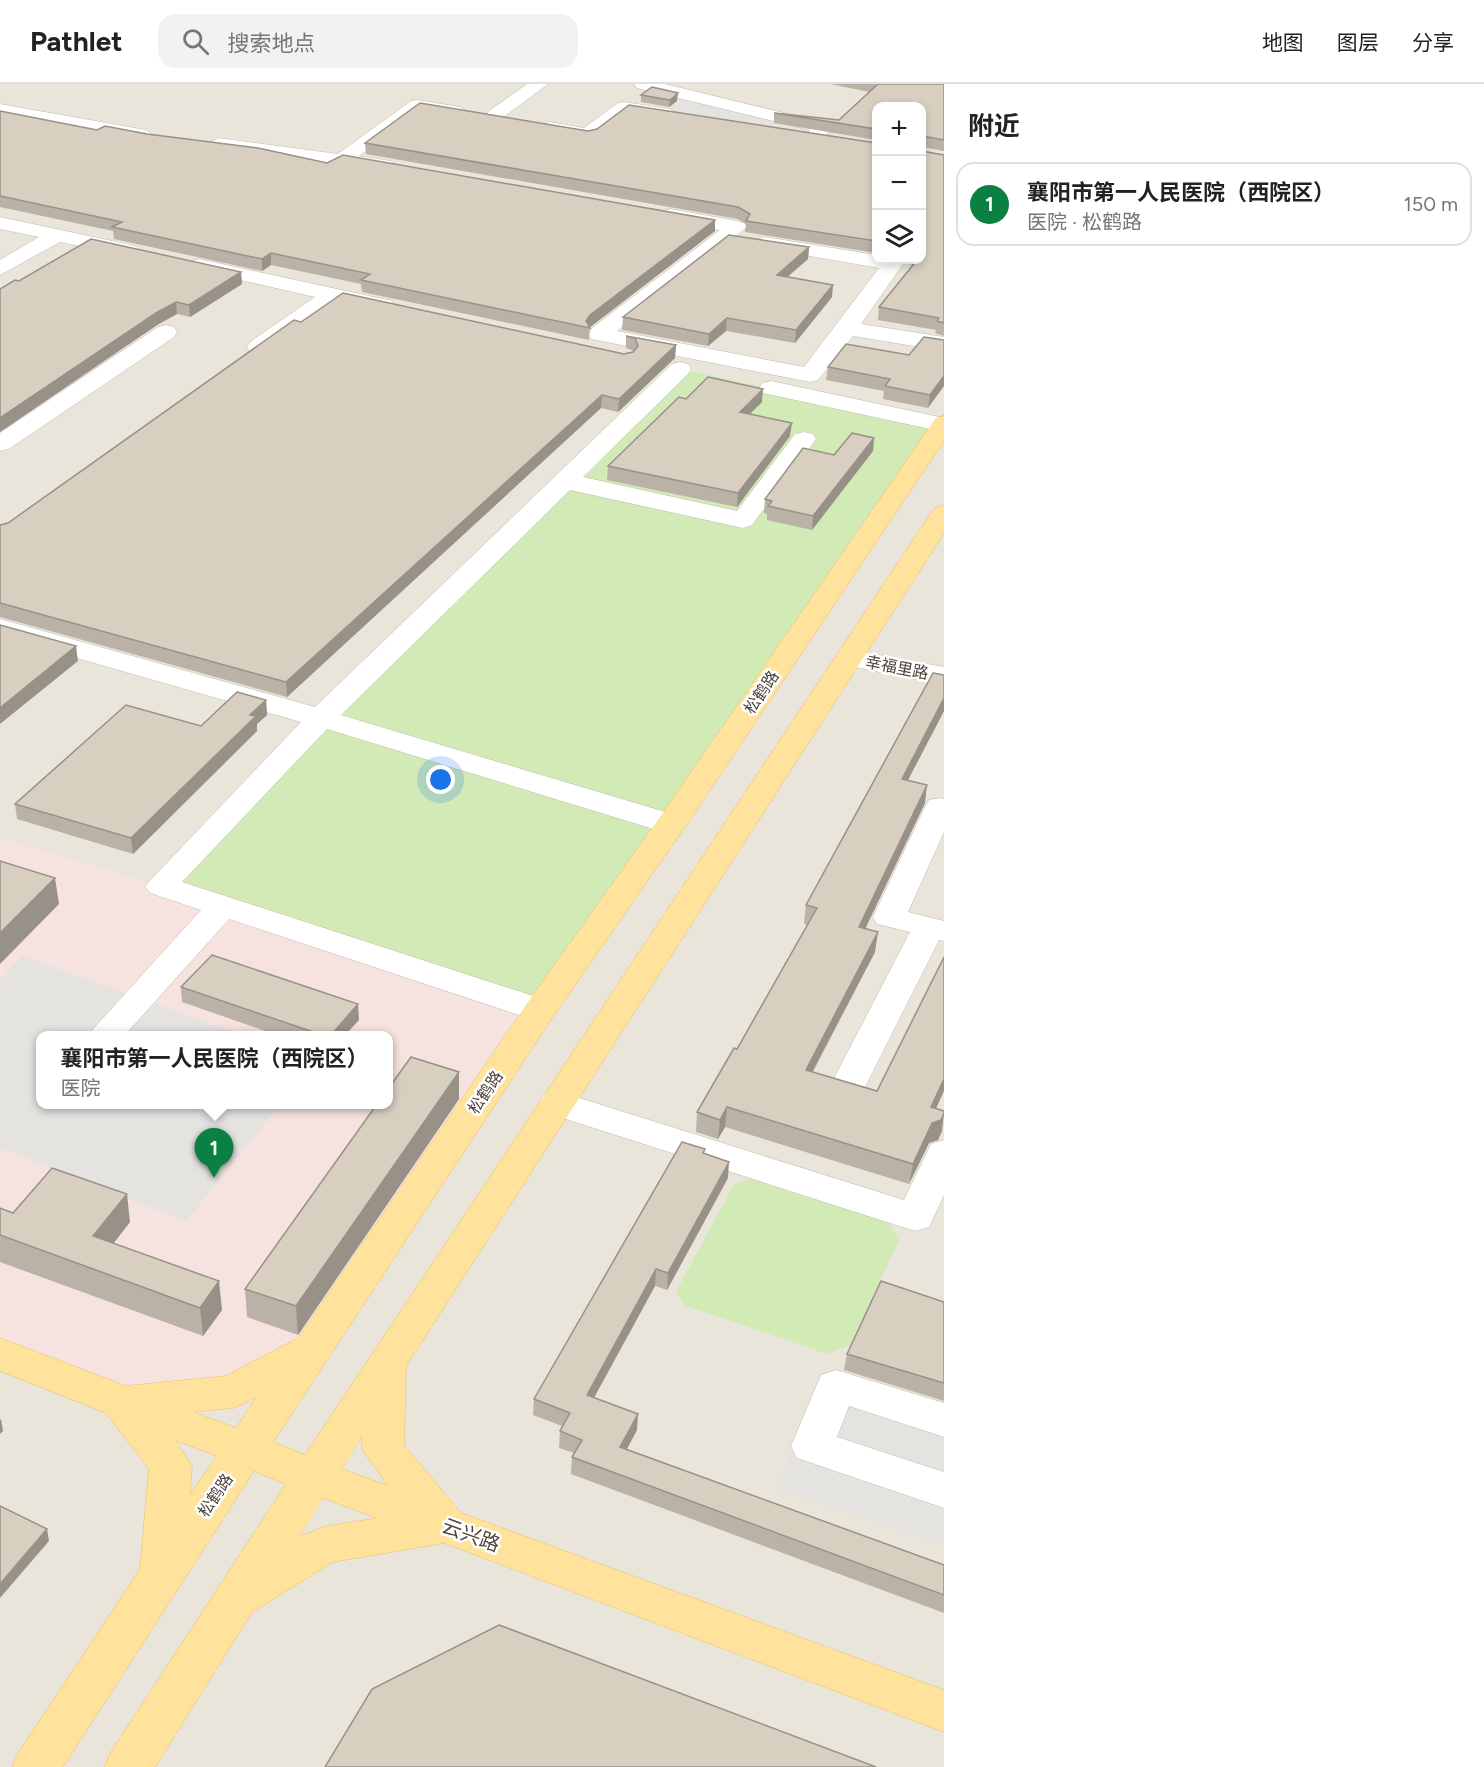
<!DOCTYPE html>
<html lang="zh">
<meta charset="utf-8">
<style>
:root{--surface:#fff;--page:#f2f2f2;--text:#222;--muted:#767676;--line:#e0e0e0;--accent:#0b8043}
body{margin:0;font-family:Figtree,"Noto Sans SC",sans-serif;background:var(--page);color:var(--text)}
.controls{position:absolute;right:18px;top:18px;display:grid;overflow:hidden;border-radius:12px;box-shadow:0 3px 9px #0003}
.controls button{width:54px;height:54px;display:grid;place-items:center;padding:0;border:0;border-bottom:2px solid var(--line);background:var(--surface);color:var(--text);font:30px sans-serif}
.you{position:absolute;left:441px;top:696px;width:21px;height:21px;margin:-15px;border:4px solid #fff;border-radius:50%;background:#1a73e8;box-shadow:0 0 0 9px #1a73e833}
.badge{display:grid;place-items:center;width:39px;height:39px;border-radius:50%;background:var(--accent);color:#fff;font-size:20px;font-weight:700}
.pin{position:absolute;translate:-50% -50px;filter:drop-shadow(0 2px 3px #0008)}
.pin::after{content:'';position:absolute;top:32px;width:21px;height:18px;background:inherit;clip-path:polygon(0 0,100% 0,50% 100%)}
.popup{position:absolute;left:36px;top:947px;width:357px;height:78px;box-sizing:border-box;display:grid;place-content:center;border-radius:12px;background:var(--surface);filter:drop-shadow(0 2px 4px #0005);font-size:20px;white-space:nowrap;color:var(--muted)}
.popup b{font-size:22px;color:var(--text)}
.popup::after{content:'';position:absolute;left:50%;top:100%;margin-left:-12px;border:12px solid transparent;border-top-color:var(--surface)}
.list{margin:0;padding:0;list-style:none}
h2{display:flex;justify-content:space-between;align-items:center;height:78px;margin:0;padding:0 24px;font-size:26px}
h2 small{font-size:20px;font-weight:400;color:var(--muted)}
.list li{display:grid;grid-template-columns:39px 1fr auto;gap:18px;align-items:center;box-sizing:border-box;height:84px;margin:0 12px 12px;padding:0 12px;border:2px solid var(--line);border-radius:18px}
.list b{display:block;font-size:22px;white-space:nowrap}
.list p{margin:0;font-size:20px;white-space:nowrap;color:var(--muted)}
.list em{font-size:20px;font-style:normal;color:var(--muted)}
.icon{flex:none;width:33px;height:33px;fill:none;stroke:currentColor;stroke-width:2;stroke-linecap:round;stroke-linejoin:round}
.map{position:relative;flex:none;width:944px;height:1683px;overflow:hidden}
header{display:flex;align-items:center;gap:36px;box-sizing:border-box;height:84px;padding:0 30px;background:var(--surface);border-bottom:2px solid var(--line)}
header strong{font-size:28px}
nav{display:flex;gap:33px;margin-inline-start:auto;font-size:21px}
.search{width:420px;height:54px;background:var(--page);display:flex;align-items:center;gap:15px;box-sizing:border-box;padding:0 21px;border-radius:18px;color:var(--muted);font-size:22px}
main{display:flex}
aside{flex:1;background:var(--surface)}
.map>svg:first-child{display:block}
</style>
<header>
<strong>Pathlet</strong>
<div class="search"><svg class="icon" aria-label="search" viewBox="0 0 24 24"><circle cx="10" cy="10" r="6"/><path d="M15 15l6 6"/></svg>搜索地点</div>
<nav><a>地图</a><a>图层</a><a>分享</a></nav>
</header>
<main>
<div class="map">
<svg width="944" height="1683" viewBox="0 0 944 1683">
<rect width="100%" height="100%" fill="#f6f3ec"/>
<path fill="#eae5da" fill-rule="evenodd" d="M 0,0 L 944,0 L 944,1683 L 0,1683 ZM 876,22 L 922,22 L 922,176 L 876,176 ZM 40,952 L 388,952 L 388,1020 L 40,1020 Z"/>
<path fill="#f6e3e0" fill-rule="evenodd" d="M 0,754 L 161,802 L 540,926 L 316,1262 L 233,1308 L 121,1317 L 0,1270 ZM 40,952 L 388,952 L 388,1020 L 40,1020 Z"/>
<g fill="#d2eab5">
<path d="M 680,285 L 942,341 L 540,926 L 161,802 Z"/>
<path d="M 753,1094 L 888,1137 L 899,1157 L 849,1262 L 827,1270 L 684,1221 L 676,1208 L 734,1100 Z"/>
</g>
<g fill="#e5e3e0">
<path d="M 688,12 L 774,34 L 759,45 L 666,29 Z"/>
<path d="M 22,872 L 244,951 L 40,952 L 40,1020 L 280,1021 L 186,1137 L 0,1064 L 0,896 Z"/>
<path d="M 823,1287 L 944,1326 L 944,1461 L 777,1404 Z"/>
</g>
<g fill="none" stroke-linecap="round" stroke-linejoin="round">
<g stroke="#c2bbae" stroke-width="1">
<g id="minor">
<path d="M 527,0 L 548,0 L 501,35 L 489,35 L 486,31 L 489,27 Z"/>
<path d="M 634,0 L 665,0 L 829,40 L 832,44 L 821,57 L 814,59 L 805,53 L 810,46 L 637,4 Z"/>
<path d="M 417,16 L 460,23 L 469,28 L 460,33 L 420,27 L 359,72 L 391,77 L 394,81 L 391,85 L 384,87 L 218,66 L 209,60 L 218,54 L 338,70 L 411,17 Z"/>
<path d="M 624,18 L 670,25 L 679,30 L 670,35 L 628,29 L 595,54 L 588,56 L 543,47 L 540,43 L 549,38 L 584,44 L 618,19 Z"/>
<path d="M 0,20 L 146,46 L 155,52 L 146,58 L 0,30 Z"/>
<path d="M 671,125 L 737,137 L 744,139 L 747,143 L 617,247 L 804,283 L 879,184 L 758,163 L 755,159 L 758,155 L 765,153 L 876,171 L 876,176 L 900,176 L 903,180 L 861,240 L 944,253 L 944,267 L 853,252 L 818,296 L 810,298 L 591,255 L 588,250 L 591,245 L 720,146 L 664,135 L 661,131 L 664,127 Z"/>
<path d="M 0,133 L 131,161 L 138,163 L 141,167 L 138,171 L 131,173 L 60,158 L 0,191 L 0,176 L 39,153 L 0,145 Z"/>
<path d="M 199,175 L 383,215 L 391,216 L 394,221 L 391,226 L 383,227 L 336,217 L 266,268 L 250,268 L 247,263 L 250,258 L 315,213 L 192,185 L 189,181 L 192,177 Z"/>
<path d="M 166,241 L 174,243 L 177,248 L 174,253 L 9,365 L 0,367 L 0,349 L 158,243 Z"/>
<path d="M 680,278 L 688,280 L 691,285 L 688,290 L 583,393 L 737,427 L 795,350 L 804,348 L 813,350 L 816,355 L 752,441 L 743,444 L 570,406 L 341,631 L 682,733 L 687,740 L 682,747 L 671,749 L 660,747 L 327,645 L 182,798 L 552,918 L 557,926 L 552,934 L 540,937 L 528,934 L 229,835 L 124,952 L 87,952 L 201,826 L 150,809 L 145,802 L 301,638 L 0,552 L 0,535 L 315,623 L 672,280 Z"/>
<path d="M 771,297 L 944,334 L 944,348 L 763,309 L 759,304 L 763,299 Z"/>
<path d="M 850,566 L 944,583 L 944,601 L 840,580 L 836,574 L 840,568 Z"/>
<path d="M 940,714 L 944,715 L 944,748 L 908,828 L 944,837 L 944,857 L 939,856 L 860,1013 L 847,1016 L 834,1013 L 829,1004 L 910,848 L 877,840 L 873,833 L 925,723 L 929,716 Z"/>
<path d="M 557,1007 L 904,1116 L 931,1060 L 944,1056 L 944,1111 L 929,1143 L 915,1147 L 544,1028 L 539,1019 L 544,1010 Z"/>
<path d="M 836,1286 L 944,1319 L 944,1353 L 849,1322 L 837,1353 L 944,1388 L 944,1424 L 797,1374 L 791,1362 L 821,1291 Z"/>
</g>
</g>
<g stroke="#e6c16a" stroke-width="1">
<path id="major" d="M 944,332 L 944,357 L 687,740 L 552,934 L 273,1358 L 305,1371 L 931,429 L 935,424 L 944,421 L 944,449 L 406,1282 L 404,1361 L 461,1429 L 944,1606 L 944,1648 L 444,1459 L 333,1478 L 252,1528 L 155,1683 L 104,1683 L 111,1668 L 286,1400 L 254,1387 L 63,1683 L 12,1683 L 19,1668 L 140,1485 L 149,1385 L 106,1329 L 0,1287 L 0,1254 L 126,1302 L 226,1292 L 298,1254 L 528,918 L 660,733 L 936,334 ZM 256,1314 L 236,1344 L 193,1328 L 233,1324 ZM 362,1352 L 362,1365 L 388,1402 L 342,1385 ZM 175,1356 L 217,1372 L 190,1411 L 192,1382 ZM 323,1414 L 377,1434 L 323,1443 L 299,1453 Z"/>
</g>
<use href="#minor" fill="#fff" fill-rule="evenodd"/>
<use href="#major" fill="#ffe39c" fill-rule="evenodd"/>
</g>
<g fill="#bab2a6">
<path d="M 830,0 L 944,0 L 944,67 L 922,63 L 922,67 L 944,71 L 944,252 L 935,249 L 936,246 L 878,236 L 879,223 L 913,181 L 905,179 L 905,176 L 921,176 L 921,22 L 876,22 L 876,58 L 876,56 L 774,39 L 774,29 L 839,36 L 870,8 Z"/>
<path d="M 641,11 L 677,17 L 669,23 L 641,18 Z"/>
<path d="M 0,27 L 97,46 L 147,50 L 327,79 L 715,136 L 715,147 L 590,243 L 589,256 L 362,208 L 361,200 L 271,181 L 262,187 L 114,155 L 113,147 L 0,123 Z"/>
<path d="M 588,47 L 876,59 L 876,169 L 745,148 L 746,140 L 738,135 L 366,70 L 365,59 Z"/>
<path d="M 809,163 L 808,175 L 787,193 L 832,213 L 795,259 L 726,247 L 708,262 L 622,246 L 623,233 Z"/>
<path d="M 241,188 L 242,200 L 190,233 L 177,230 L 157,241 L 0,348 L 0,205 L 19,197 Z"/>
<path d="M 301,238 L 624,270 L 634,267 L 626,264 L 626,252 L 676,261 L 675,274 L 618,328 L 601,324 L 287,613 L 0,533 L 0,441 L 8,439 Z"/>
<path d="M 944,256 L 928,324 L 883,315 L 884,307 L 826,296 L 828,283 L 909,271 Z"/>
<path d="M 686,315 L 762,318 L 749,330 L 790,352 L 737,423 L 607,396 L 608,382 Z"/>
<path d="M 874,354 L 873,367 L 812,446 L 767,436 L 767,430 L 764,429 L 765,415 L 834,371 Z"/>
<path d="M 266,616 L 267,631 L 257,640 L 257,647 L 133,770 L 17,735 L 15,720 Z"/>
<path d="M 944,627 L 908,696 L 925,719 L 865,845 L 875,868 L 813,988 L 936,1024 L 942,1047 L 938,1056 L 929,1059 L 909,1100 L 725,1043 L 718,1055 L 696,1048 L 697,1028 L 737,965 L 808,841 L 804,840 L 806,821 Z"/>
<path d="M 181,903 L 359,936 L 345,951 L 277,951 L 182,918 Z"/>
<path d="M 459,988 L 459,1015 L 298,1251 L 247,1233 L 245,1205 Z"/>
<path d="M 705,1065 L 704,1070 L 728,1094 L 667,1206 L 655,1202 L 594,1314 L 637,1346 L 627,1365 L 944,1481 L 944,1529 L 571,1390 L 572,1373 L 574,1369 L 559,1364 L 560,1347 L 562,1342 L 533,1331 L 534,1315 Z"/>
<path d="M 0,1124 L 13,1129 L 130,1138 L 114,1159 L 222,1226 L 203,1252 L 0,1178 Z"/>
<path d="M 944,1218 L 944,1317 L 844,1286 L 847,1270 Z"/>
</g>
<g fill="#979187">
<path d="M 678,9 L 677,17 L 669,23 L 670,16 Z"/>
<path d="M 715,136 L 715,147 L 589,244 L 586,237 L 590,231 Z"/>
<path d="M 809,163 L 808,175 L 776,203 L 777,191 Z"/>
<path d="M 271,169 L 271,181 L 262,187 L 262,175 Z"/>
<path d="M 241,188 L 242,200 L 190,233 L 189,221 Z"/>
<path d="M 833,201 L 832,213 L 795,259 L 796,246 Z"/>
<path d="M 176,218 L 177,230 L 157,241 L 0,348 L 0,334 L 156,229 Z"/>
<path d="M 727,234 L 726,247 L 708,262 L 709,250 Z"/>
<path d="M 676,261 L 675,274 L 618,328 L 619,315 Z"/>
<path d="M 944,292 L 944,302 L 928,324 L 930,311 Z"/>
<path d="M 763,305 L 762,318 L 739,341 L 740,328 Z"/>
<path d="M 602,311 L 601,324 L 287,613 L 286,598 Z"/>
<path d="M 792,339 L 790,352 L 737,423 L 738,409 Z"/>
<path d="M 874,354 L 873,367 L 812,446 L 813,432 Z"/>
<path d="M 76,562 L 78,577 L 0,640 L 0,624 Z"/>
<path d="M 944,614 L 944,627 L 899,713 L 902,695 Z"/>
<path d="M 266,616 L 267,631 L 257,640 L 257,647 L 133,770 L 131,754 L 250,631 Z"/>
<path d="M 927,701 L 925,719 L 857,862 L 859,843 Z"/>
<path d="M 55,794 L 59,820 L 0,880 L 0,849 Z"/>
<path d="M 878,848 L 875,868 L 803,1005 L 806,986 Z"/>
<path d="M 358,920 L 359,936 L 345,951 L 331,951 Z"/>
<path d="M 459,988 L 459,1015 L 298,1251 L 296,1222 Z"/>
<path d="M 944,995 L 944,1007 L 928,1042 L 931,1023 Z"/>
<path d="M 727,1023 L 725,1043 L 718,1055 L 720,1036 Z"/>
<path d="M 944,1029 L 942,1047 L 938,1056 L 929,1059 L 909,1100 L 913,1080 L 932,1039 Z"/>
<path d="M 729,1078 L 728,1094 L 667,1206 L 668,1189 Z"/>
<path d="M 127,1110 L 130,1138 L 97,1180 L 93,1152 Z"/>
<path d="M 656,1185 L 655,1202 L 586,1328 L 587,1311 Z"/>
<path d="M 219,1197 L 222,1226 L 203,1252 L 200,1224 Z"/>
<path d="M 638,1330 L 637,1346 L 619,1379 L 620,1363 Z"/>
<path d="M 1,1335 L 3,1347 L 0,1350 L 0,1336 Z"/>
<path d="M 47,1445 L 49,1457 L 0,1514 L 0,1500 Z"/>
</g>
<g fill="#d8cfc1" stroke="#979187" stroke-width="1.5">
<path d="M 878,0 L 944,0 L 944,56 L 922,52 L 922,67 L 944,71 L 944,239 L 937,237 L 939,234 L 879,223 L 917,176 L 921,176 L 921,22 L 876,22 L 876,45 L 774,29 L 839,36 Z"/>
<path d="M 652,3 L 678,9 L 670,16 L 641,11 Z"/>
<path d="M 420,19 L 588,47 L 597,45 L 629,21 L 876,59 L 876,157 L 746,137 L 750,130 L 738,123 L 365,59 Z"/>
<path d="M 0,27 L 97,46 L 105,42 L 147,50 L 258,64 L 327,79 L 343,71 L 715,136 L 590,231 L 586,237 L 590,244 L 361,196 L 370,190 L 271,169 L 262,175 L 112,143 L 122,138 L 0,112 Z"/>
<path d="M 729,151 L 809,163 L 777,191 L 833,201 L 796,246 L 727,234 L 709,250 L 623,233 Z"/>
<path d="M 91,155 L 241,188 L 189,221 L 176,218 L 156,229 L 0,334 L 0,205 L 15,196 L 19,197 Z"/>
<path d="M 343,209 L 624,270 L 633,268 L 638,262 L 635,254 L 626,252 L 676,261 L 619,315 L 602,311 L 286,598 L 0,519 L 0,441 L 8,439 L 294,236 L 301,238 Z"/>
<path d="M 924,253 L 944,256 L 944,292 L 930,311 L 885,302 L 890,295 L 828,283 L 846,260 L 909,271 Z"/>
<path d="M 708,293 L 763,305 L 740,328 L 792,339 L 738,409 L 608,382 L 679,313 L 686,315 Z"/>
<path d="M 852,349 L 874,354 L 813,432 L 768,422 L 772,417 L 765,415 L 803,364 L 834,371 Z"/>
<path d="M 0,541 L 76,562 L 0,624 Z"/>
<path d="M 933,589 L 944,591 L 944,614 L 902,695 L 927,701 L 859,843 L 878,848 L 806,986 L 877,1007 L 944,873 L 944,995 L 931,1023 L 944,1027 L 944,1029 L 941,1036 L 932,1039 L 913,1080 L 727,1023 L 720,1036 L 697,1028 L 734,964 L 737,965 L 817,824 L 806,821 Z"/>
<path d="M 237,608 L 266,616 L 250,631 L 256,632 L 131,754 L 15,720 L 126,621 L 201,642 Z"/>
<path d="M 0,777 L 55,794 L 0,849 Z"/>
<path d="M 212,871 L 358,920 L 331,951 L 322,951 L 181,903 Z"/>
<path d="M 411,973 L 459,988 L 296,1222 L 245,1205 L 377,1020 L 388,1020 L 388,1005 Z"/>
<path d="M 682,1058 L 705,1065 L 703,1069 L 729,1078 L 668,1189 L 656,1185 L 587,1311 L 638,1330 L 620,1363 L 944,1481 L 944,1511 L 572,1373 L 582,1356 L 560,1347 L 570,1329 L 534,1315 Z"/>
<path d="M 52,1084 L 127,1110 L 93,1152 L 219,1197 L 200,1224 L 0,1151 L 0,1124 L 13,1129 Z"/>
<path d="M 881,1197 L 944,1218 L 944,1299 L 847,1270 Z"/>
<path d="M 0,1422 L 47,1445 L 0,1500 Z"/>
<path d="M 499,1541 L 876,1683 L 325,1683 L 372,1605 Z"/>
</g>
<g text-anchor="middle" stroke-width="5" stroke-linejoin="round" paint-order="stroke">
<g font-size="16" fill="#4b4439" stroke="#fff">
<text transform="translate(897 583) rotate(11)" y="6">幸福里路</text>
<text transform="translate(761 608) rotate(-56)" y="6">松鹤路</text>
<text transform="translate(485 1008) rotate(-56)" y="6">松鹤路</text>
<text transform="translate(215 1411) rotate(-56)" y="6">松鹤路</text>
</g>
<g font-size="20" fill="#4b4439" stroke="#fff">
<text transform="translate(471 1451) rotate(20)" y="7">云兴路</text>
</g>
</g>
</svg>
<div class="controls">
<button>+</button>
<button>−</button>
<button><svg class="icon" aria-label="layers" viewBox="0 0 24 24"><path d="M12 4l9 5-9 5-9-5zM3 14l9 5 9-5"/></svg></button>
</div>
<div class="you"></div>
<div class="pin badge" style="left:214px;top:1094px">1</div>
<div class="popup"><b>襄阳市第一人民医院（西院区）</b>医院</div>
</div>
<aside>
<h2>附近<small></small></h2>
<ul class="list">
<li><span class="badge">1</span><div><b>襄阳市第一人民医院（西院区）</b><p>医院 · 松鹤路</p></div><em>150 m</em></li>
</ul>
</aside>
</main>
